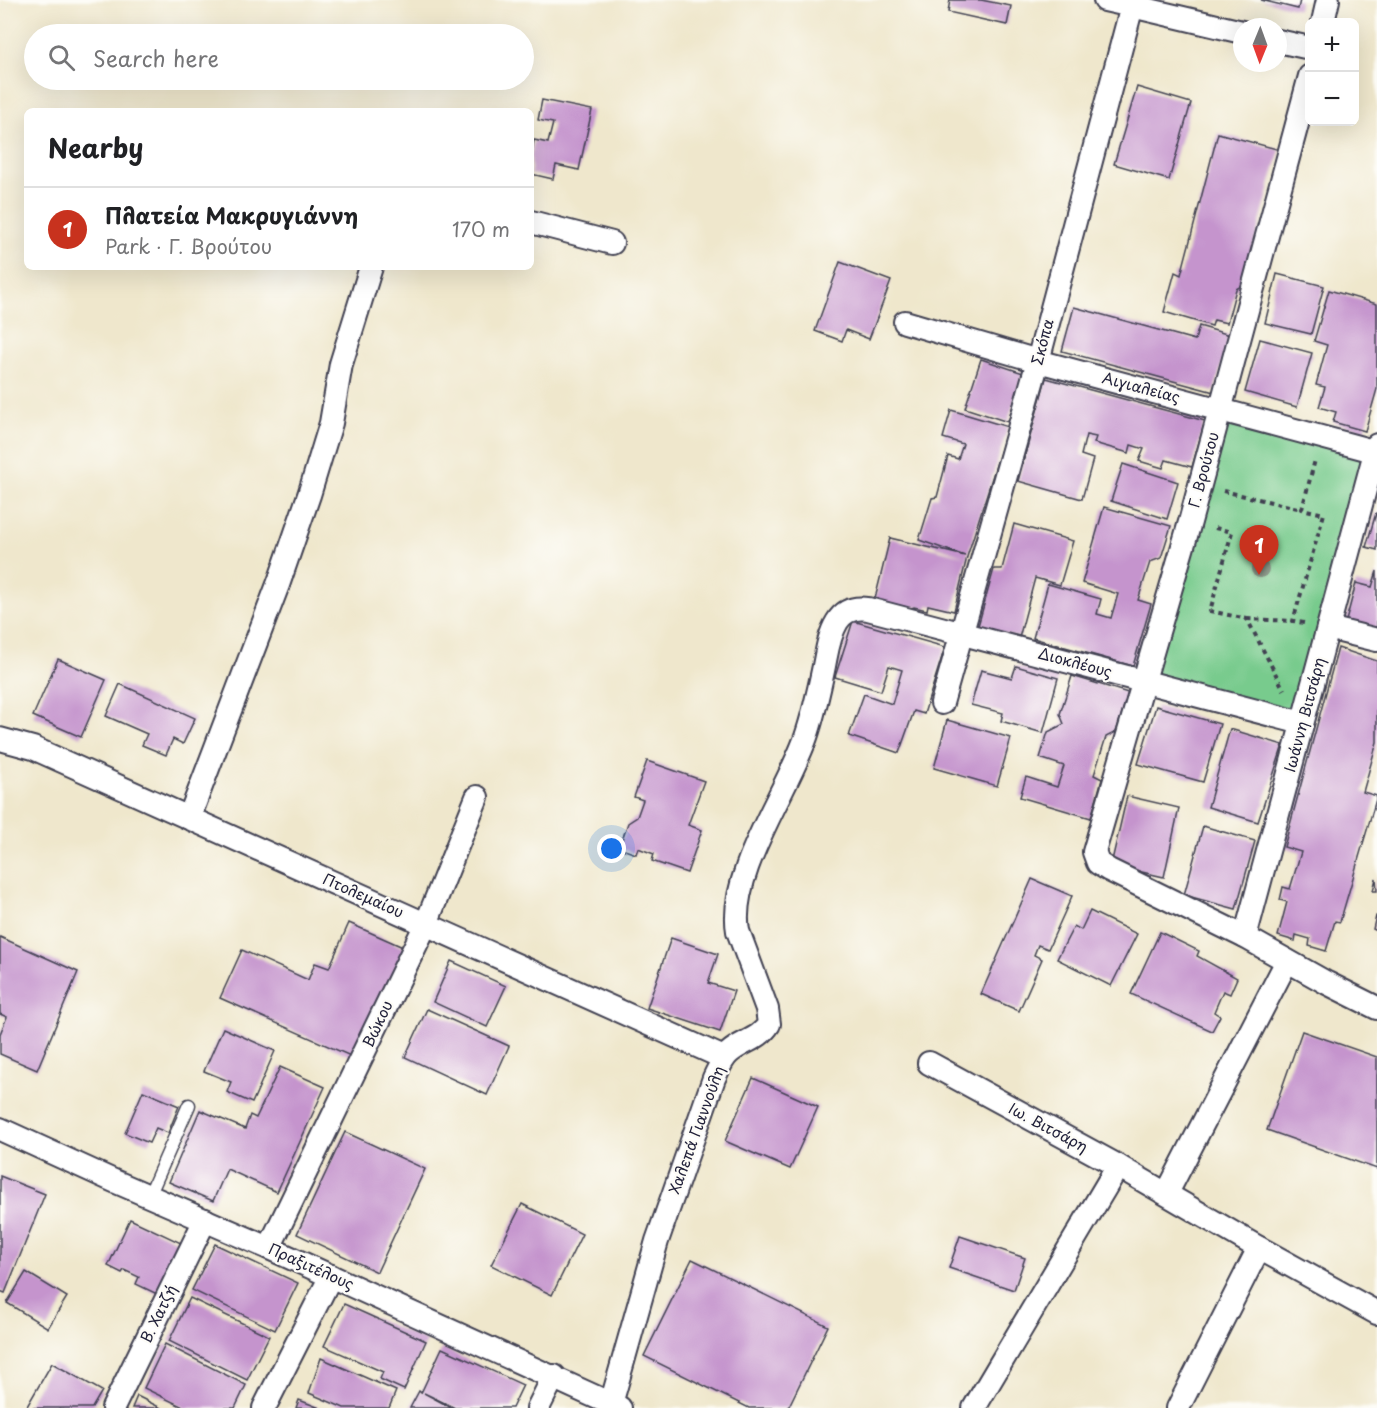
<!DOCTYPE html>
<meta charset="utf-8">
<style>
:root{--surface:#fff;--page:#f2f2f2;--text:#202124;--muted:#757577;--line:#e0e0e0;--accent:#c8321e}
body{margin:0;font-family:"Playpen Sans",sans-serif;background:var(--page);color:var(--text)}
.controls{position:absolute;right:18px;top:18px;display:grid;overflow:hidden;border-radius:9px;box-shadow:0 6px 24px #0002}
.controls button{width:54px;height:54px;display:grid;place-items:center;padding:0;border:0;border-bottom:2px solid var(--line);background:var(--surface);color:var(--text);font:30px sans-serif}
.compass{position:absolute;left:1233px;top:18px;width:54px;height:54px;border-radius:50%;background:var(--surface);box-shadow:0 6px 24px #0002;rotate:181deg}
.you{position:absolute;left:612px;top:849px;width:21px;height:21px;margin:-15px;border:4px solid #fff;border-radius:50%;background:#1a73e8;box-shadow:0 0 0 9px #1a73e833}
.badge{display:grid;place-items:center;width:39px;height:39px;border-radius:50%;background:var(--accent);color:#fff;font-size:20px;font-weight:700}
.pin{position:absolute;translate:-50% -50px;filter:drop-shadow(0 2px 3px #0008)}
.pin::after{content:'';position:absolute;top:32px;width:21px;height:18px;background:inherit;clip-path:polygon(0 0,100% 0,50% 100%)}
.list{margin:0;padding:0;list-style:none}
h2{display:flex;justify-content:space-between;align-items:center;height:78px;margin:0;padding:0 24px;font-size:26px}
h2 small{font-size:20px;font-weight:400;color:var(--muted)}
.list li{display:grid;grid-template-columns:39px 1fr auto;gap:18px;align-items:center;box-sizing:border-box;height:84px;padding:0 24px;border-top:2px solid var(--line)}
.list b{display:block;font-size:22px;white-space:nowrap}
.list p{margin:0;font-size:20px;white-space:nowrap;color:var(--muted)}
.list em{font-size:20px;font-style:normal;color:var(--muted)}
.icon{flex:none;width:33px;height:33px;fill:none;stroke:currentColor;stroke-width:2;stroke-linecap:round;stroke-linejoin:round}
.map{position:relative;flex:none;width:1377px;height:1408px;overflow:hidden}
.search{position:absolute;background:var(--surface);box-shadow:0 6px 24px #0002;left:24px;top:24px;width:510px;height:66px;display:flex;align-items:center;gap:15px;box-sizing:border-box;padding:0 21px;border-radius:33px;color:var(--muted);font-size:22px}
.panel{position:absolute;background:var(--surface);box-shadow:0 6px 24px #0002;left:24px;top:108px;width:510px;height:162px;border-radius:9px}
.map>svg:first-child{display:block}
</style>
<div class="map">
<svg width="1377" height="1408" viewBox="0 0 1377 1408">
<rect width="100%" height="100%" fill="#fdfcf7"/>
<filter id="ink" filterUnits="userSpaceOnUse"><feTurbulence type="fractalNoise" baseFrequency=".0167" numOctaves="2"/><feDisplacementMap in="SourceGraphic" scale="12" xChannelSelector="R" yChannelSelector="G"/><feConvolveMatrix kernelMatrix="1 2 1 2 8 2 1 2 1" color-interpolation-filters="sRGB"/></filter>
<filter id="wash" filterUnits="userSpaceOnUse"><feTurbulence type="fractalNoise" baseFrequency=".008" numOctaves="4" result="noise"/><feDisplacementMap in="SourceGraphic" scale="24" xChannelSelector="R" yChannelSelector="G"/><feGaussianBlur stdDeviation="1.35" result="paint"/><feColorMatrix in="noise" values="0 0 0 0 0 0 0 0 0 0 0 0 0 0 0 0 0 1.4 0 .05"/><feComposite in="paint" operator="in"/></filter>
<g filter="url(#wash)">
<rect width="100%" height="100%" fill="#efe7cc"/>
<path fill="#78cb8d" stroke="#4d7664" stroke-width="1.5" d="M 1220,409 L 1375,451 L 1302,723 L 1145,681 Z"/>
<g id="blocks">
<g fill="#c594cd">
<path d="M 950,0 L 981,0 L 1011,6 L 1007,25 L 948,12 Z"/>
<path d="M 1261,0 L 1300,0 L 1298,9 Z"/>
<path d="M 1137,87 L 1191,103 L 1169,180 L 1114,164 Z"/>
<path d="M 542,100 L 592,110 L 579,170 L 556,165 L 553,179 L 531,174 L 531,156 L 534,140 L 548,143 L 553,123 L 538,120 Z"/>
<path d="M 1218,133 L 1280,150 L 1243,285 L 1236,289 L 1227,323 L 1214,320 L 1212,326 L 1164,312 L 1175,272 L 1181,275 Z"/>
<path d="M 840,262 L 891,281 L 869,339 L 846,330 L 842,341 L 815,331 Z"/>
<path d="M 1277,274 L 1324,286 L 1311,334 L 1265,323 Z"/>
<path d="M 1329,290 L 1377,304 L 1377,389 L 1365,431 L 1333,422 L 1336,412 L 1319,407 L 1325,387 L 1316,385 L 1327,345 L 1314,341 Z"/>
<path d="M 1074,307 L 1195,340 L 1199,326 L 1230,335 L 1214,392 L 1062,351 Z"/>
<path d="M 1260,339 L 1312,353 L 1297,407 L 1245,392 Z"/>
<path d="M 981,359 L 1023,373 L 1008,422 L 965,408 Z"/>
<path d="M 1046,378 L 1205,421 L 1192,467 L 1166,460 L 1163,468 L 1139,461 L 1144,449 L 1131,445 L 1129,453 L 1094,443 L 1096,437 L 1086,435 L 1081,455 L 1093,459 L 1082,499 L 1018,481 Z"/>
<path d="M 951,410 L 1008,427 L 967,557 L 954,611 L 928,605 L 927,610 L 914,607 L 906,610 L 874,603 L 890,538 L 965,556 L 919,540 L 932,498 L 937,497 L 948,456 L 958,459 L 963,444 L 943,438 Z"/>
<path d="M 1123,464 L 1178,482 L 1167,519 L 1111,501 Z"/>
<path d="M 1104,507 L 1171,526 L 1161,558 L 1150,562 L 1138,600 L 1151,604 L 1133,666 L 1033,638 L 1048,584 L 1101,599 L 1097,614 L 1111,618 L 1118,594 L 1082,583 Z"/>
<path d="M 1376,513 L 1377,513 L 1377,550 L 1366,547 Z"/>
<path d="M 1014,524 L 1073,541 L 1060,585 L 1035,578 L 1019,638 L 978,626 L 994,569 L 1002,569 Z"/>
<path d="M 1377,571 L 1377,629 L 1346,621 L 1356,583 L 1372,587 Z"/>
<path d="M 853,621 L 945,647 L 924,714 L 914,711 L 899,753 L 849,736 L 864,694 L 892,704 L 902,670 L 889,666 L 881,691 L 835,677 Z"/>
<path d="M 1338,648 L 1377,661 L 1377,742 L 1363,792 L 1377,796 L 1340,922 L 1335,921 L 1326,951 L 1309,946 L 1310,939 L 1296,935 L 1295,941 L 1278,936 L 1287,902 L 1280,900 L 1283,887 L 1290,889 L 1301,852 L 1284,847 Z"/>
<path d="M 58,659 L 106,680 L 81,737 L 33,716 Z"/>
<path d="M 1016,666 L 1058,678 L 1043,733 L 1001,721 L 1003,713 L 971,705 L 981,670 L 1012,678 Z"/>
<path d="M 1072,676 L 1128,693 L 1116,732 L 1106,737 L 1094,775 L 1102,779 L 1091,818 L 1020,797 L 1026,777 L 1057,787 L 1064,766 L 1040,758 L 1048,732 L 1064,724 L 1060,714 Z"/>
<path d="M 120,684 L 195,718 L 183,744 L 173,739 L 166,755 L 142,745 L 147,734 L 106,716 Z"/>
<path d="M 1156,706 L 1220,724 L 1203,782 L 1138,764 Z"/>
<path d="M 947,720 L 1011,738 L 997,786 L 934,768 Z"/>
<path d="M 1230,729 L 1283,745 L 1258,822 L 1208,807 Z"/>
<path d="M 647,761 L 704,781 L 688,825 L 702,830 L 687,873 L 652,861 L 654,854 L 638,848 L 636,854 L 619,848 L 628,823 L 637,817 L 643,800 L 634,797 Z"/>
<path d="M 1127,796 L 1179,808 L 1164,877 L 1111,865 Z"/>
<path d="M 1203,826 L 1255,841 L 1236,909 L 1184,895 Z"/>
<path d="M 1376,878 L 1377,891 L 1373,891 Z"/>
<path d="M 1032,879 L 1072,896 L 1048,949 L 1038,945 L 1034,955 L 1042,959 L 1019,1011 L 981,994 Z"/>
<path d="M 1090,911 L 1137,934 L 1111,986 L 1057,959 L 1074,926 L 1081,930 Z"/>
<path d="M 1376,916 L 1377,916 L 1377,931 L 1373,929 Z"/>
<path d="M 349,923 L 405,948 L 355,1058 L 220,998 L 242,950 L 308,980 L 315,963 L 329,968 Z"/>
<path d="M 1160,932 L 1199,951 L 1197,956 L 1237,978 L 1230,994 L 1223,991 L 1214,1012 L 1220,1016 L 1212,1031 L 1131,994 Z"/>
<path d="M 0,937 L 78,972 L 37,1070 L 0,1054 L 0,1034 L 7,1017 L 0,1014 Z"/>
<path d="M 671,938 L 718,954 L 708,983 L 734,991 L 720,1032 L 647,1008 Z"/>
<path d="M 451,961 L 506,986 L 487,1027 L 433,1002 Z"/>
<path d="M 427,1009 L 509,1046 L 487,1095 L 405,1057 Z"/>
<path d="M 223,1028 L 275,1051 L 252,1103 L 227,1092 L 231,1082 L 204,1071 Z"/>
<path d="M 1302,1031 L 1377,1057 L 1377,1169 L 1267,1130 Z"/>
<path d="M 280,1067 L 325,1087 L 277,1192 L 227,1169 L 213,1201 L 169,1182 L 200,1110 L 245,1129 L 250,1115 L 256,1118 Z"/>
<path d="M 753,1078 L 818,1107 L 790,1169 L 725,1141 Z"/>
<path d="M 143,1091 L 179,1106 L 168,1133 L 156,1128 L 149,1143 L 125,1133 Z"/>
<path d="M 345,1132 L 425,1169 L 377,1272 L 297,1234 Z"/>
<path d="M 0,1176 L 45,1194 L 5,1293 L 0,1291 Z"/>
<path d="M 522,1204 L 582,1234 L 552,1295 L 491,1265 Z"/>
<path d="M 130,1219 L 181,1243 L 157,1294 L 136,1284 L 139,1277 L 124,1270 L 122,1273 L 108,1266 Z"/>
<path d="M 960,1236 L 1025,1258 L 1014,1290 L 949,1268 Z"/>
<path d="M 215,1244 L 298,1283 L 275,1330 L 192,1290 Z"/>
<path d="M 692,1259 L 828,1326 L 788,1408 L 749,1408 L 644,1356 Z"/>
<path d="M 26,1272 L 67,1297 L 48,1328 L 7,1303 Z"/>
<path d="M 190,1298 L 269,1336 L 247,1380 L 169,1341 Z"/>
<path d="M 344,1304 L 426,1341 L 404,1390 L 380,1379 L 383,1372 L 324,1346 Z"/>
<path d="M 165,1344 L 246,1385 L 235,1408 L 185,1408 L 144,1388 Z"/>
<path d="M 442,1348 L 523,1385 L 512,1408 L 455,1408 L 424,1393 L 452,1408 L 410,1408 L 419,1391 L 421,1393 Z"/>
<path d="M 321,1358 L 396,1391 L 389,1408 L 344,1408 L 309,1393 Z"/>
<path d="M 52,1363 L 102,1391 L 92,1408 L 26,1408 Z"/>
<path d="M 137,1396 L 161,1408 L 132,1408 Z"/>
<path d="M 299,1400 L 320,1408 L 296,1408 Z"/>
</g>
</g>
</g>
<g filter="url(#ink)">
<use href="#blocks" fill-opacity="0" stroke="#414051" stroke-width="1.5"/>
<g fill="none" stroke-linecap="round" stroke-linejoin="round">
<g stroke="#414051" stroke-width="15">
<path id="lane" d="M 149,1196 L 189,1105"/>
</g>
<g stroke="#414051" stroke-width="26">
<g id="street">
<path d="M 1132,6 L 1242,32"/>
<path d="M 1323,22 L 1328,0"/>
<path d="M 1278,41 L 1310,48"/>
<path d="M 531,222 L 612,243"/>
<path d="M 905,322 L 1038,361 L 1377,452"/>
<path d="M 1377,445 L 1245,937 L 1327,983 L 1377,1008"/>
<path d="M 1328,628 L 1377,640"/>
<path d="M 942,703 L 1038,361 L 1132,6 L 1105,0"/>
<path d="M 0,739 L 33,748 L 724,1058"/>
<path d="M 189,818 L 279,582 L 309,495 L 331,423 L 341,364 L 371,267"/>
<path d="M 1245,937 L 1109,870 L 1098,863 L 1094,852 L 1190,522 L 1310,76"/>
<path d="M 929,1063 L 1118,1166 L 1259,1248 L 1377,1313"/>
<path d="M 0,1129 L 114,1181 L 269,1248 L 620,1408"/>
<path d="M 1167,1193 L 1287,961"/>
<path d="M 269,1248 L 426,924 L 477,797"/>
<path d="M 611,1404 L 657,1241 L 714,1078 C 718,1070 722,1059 729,1053 C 742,1041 759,1040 769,1024 L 767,1009 L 738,931 C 728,874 787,792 806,737 C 814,714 819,690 824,666 C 827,651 829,635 837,622 C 844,610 855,607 868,609 L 1302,723"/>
<path d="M 113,1408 L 205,1220"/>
<path d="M 264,1408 L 331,1276"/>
<path d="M 538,1408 L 554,1376"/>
<path d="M 974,1408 L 1118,1166"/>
<path d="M 1178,1408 L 1259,1248"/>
</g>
</g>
<g stroke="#414051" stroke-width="4" stroke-dasharray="4.5 4.5" stroke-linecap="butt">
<path d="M 1223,491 L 1302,509"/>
<path d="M 1215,528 L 1232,532 L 1210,611 L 1247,619 L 1284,690"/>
<path d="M 1247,619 L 1293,621"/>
<path d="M 1304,623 L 1293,621 L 1324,514 L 1302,509 L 1315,460"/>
</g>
<use href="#lane" stroke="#fff" stroke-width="12"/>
<use href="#street" stroke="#fff" stroke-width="22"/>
</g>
<circle fill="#8f9b8c" cx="1260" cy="569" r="9"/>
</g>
<g text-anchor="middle" stroke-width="4.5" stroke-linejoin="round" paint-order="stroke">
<g font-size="15" fill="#22223b" stroke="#fdfcf7">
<text transform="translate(1043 342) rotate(-75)" y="5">Σκόπα</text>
<text transform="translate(1141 388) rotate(15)" y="5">Αιγιαλείας</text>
<text transform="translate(1204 470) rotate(-75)" y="5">Γ. Βρούτου</text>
<text transform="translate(1075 663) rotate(15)" y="5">Διοκλέους</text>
<text transform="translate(1305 715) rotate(-75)" y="5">Ιωάννη Βιτσάρη</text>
<text transform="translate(363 896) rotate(24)" y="5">Πτολεμαίου</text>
<text transform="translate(378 1024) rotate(-65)" y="5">Βώκου</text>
<text transform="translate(1048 1128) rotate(28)" y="5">Ιω. Βιτσάρη</text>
<text transform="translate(697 1130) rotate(-70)" y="5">Χαλεπά Γιαννούλη</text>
<text transform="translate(311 1267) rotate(24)" y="5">Πραξιτέλους</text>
<text transform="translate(159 1314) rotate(-64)" y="5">Β. Χατζή</text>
</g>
</g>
</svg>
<div class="controls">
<button>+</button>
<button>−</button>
</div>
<svg class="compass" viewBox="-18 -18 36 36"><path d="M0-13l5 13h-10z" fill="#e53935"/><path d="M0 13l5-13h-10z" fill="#757577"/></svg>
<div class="you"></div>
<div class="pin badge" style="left:1259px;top:575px">1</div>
<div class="search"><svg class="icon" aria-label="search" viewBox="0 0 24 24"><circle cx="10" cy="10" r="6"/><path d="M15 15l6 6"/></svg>Search here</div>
<section class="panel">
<h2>Nearby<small></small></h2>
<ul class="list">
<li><span class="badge">1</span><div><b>Πλατεία Μακρυγιάννη</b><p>Park · Γ. Βρούτου</p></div><em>170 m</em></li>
</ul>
</section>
</div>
